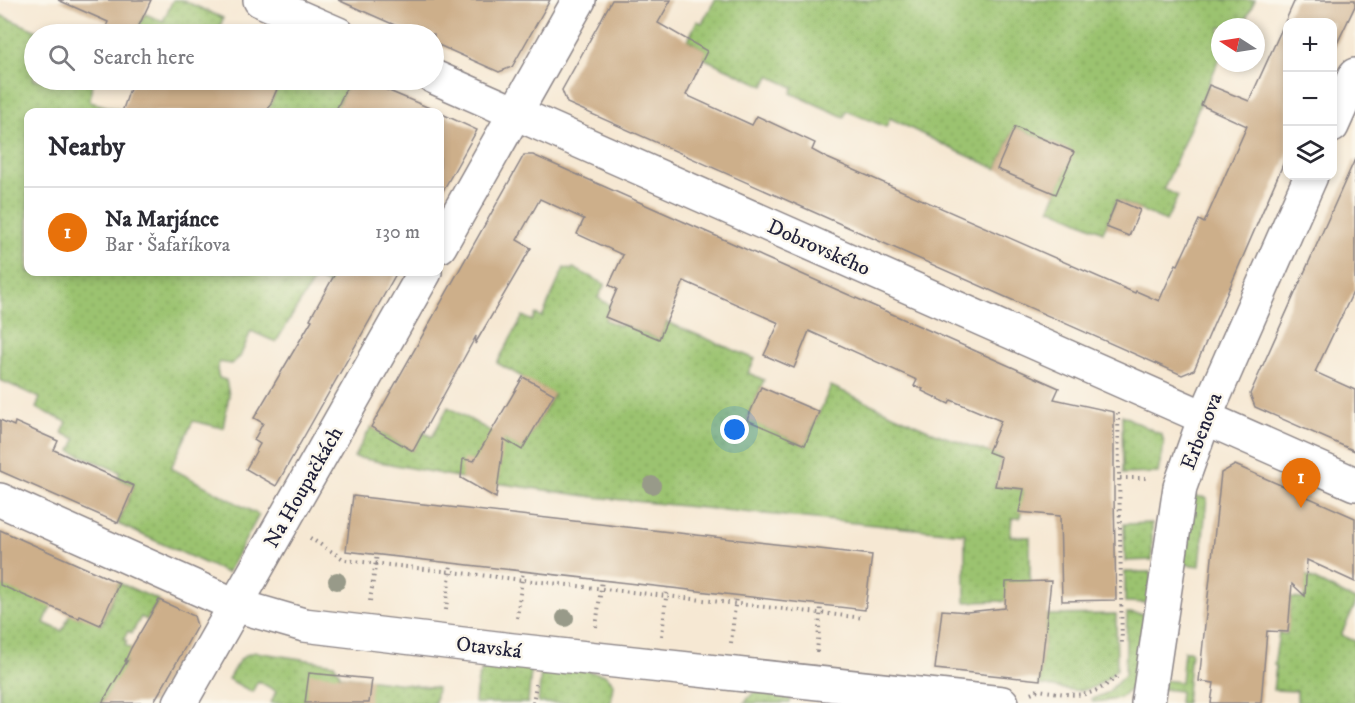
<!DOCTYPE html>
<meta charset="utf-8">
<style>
:root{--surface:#fff;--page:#f2f2f3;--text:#2b2b33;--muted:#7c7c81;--line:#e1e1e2;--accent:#b45309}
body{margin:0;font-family:"IM FELL DW Pica",serif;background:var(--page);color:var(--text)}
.controls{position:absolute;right:18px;top:18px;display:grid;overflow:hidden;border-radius:12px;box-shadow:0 3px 9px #0003}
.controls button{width:54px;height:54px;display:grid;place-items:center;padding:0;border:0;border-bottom:2px solid var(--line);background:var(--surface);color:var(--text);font:30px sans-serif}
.compass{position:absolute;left:1211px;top:18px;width:54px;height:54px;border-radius:50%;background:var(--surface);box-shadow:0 3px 9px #0003;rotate:282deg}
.you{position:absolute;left:735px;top:430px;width:21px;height:21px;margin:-15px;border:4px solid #fff;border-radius:50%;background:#1a73e8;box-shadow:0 0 0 9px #1a73e833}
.badge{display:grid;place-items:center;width:39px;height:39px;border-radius:50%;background:var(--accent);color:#fff;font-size:20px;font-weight:700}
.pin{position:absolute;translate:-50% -50px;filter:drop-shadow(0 2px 3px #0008)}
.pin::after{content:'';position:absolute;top:32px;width:21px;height:18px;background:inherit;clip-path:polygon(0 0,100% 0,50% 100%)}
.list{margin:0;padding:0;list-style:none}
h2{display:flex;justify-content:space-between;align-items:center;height:78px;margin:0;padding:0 24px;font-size:26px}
h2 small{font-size:20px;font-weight:400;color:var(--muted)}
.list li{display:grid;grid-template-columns:39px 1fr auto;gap:18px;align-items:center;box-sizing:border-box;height:90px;padding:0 24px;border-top:2px solid var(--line)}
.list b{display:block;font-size:22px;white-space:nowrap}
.list p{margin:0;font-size:20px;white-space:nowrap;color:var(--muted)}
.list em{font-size:20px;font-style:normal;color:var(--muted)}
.icon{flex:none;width:33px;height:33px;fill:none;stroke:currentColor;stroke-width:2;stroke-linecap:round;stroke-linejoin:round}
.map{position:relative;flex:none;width:1355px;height:703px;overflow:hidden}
.search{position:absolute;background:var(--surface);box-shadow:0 3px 9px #0003;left:24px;top:24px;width:420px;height:66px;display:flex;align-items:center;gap:15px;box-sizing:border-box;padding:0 21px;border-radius:33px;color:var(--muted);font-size:22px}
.panel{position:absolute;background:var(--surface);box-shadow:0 3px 9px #0003;left:24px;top:108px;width:420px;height:168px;border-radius:12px}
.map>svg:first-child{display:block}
</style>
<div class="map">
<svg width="1355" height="703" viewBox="0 0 1355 703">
<defs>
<pattern id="grass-dots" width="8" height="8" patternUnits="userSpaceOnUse" patternTransform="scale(1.5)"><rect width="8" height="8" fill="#9bc36f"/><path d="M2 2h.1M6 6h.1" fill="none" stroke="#85a761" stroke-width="1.8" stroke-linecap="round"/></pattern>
</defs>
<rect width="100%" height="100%" fill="#fbf7ec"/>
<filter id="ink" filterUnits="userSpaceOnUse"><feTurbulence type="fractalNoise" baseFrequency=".0167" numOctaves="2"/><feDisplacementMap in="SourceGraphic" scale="12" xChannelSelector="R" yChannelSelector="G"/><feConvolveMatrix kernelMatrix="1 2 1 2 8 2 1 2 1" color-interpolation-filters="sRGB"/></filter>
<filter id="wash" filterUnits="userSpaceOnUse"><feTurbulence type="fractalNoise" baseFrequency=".008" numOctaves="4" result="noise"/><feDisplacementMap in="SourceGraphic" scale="24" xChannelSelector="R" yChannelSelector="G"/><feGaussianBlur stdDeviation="1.35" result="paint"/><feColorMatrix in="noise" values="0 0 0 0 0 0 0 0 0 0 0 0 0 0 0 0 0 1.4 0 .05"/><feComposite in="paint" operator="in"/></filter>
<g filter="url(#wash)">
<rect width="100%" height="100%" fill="#f6e8d3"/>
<g fill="url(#grass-dots)" stroke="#5e7255" stroke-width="1.5">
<path d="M 173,0 L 182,0 L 223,18 L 218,34 L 135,34 L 145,14 L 163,21 Z"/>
<path d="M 715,0 L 1255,0 L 1242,27 L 1220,27 L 1220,57 L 1164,189 L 1178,196 L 1166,221 L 1117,200 L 1103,232 L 1050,208 L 1073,152 L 1015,127 L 997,169 L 948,147 L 890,118 L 886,127 L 847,111 L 844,117 L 791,93 L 793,87 L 769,76 L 764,86 L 703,58 L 706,51 L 688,40 L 697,21 L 702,23 Z"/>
<path d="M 0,15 L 44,34 L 34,34 L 34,80 L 92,80 L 90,102 L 123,111 L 125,107 L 144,112 L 28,112 L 28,272 L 336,272 L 334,274 L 338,277 L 333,287 L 315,278 L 276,342 L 251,331 L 240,357 L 231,364 L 219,362 L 217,370 L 219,378 L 226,380 L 229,395 L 223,428 L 193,421 L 171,468 L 259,515 L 227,573 L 118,524 L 134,486 L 118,478 L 120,472 L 71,451 L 76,439 L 62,433 L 67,422 L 36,408 L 40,398 L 0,380 Z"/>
<path d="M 281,80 L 350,80 L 335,112 L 274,112 L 268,110 Z"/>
<path d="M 564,268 L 571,270 L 573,268 L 605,284 L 598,298 L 610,305 L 605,320 L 620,326 L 622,324 L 659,339 L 667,322 L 755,359 L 748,373 L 764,380 L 747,419 L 805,445 L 831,386 L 937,434 L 1001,457 L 995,486 L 1024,489 L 1020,518 L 1012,518 L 1010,536 L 1030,537 L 1030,582 L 1006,601 L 965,602 L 965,534 L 593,497 L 462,478 L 354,457 L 371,427 L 413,451 L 423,432 L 432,437 L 448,407 L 522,449 L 554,395 L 497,363 L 523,316 L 532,321 L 536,314 L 542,317 Z"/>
<path d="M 1122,415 L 1162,435 L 1164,443 L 1158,473 L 1123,474 Z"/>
<path d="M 1193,496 L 1207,498 L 1200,566 L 1183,564 Z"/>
<path d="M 1152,523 L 1152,560 L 1125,561 L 1124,524 Z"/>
<path d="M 1125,572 L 1151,572 L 1150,603 L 1125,602 Z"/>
<path d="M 1305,575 L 1355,600 L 1355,605 L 1341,635 L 1355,641 L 1355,703 L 1297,703 L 1297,691 L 1273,690 L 1276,666 L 1274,665 L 1279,633 L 1287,634 L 1291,598 L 1304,599 Z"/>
<path d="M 119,583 L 159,600 L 147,620 L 141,617 L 132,633 L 128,631 L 124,639 L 127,641 L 125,645 L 132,649 L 120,676 L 102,703 L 0,703 L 0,585 L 53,602 L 44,623 L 62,631 L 70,614 L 79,618 L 81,614 L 101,625 Z"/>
<path d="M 1127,613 L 1148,614 C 1145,638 1145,680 1125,694 C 1116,701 1103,701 1093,702 L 1092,699 L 1107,693 L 1125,675 Z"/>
<path d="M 1116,614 L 1117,669 C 1089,699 1076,690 1039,685 L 1047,615 Z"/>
<path d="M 1184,651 L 1191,651 L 1186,703 L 1179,703 L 1180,691 L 1162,689 L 1163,680 L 1181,682 Z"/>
<path d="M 256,652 L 334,664 L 341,676 L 437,688 L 435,703 L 271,703 L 276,691 L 258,681 L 252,692 L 228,679 C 236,666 240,654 256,652 Z"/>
<path d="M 532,660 L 528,703 L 475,703 C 476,687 477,675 488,662 Z"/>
<path d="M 542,661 L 606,675 L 613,683 L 611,703 L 538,703 Z"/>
<path d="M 792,690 L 790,703 L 744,703 L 754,692 Z"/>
</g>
<g id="blocks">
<g fill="#cdaf8a">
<path d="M 58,0 L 151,0 L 135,34 L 103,34 L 108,22 Z"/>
<path d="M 338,0 L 550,0 L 512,67 L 499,72 L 434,43 L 434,34 L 415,34 Z"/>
<path d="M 612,0 L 671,0 L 658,23 L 707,51 L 686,95 L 752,125 L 757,116 L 815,143 L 812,150 L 827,158 L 1135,293 L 1136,291 L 1159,301 L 1176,264 L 1178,265 L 1199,220 L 1204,223 L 1247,126 L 1201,105 L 1209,85 L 1249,101 L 1295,0 L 1355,0 L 1355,6 L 1332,54 L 1332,22 L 1287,22 L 1287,155 L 1194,370 L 1182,375 L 567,103 L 562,90 Z"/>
<path d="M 133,80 L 281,80 L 267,112 L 122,112 Z"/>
<path d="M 350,80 L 363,80 L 439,112 L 335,112 Z"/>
<path d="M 440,113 L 477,130 L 440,196 Z"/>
<path d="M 1015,127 L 1074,152 L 1056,194 L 997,169 Z"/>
<path d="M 524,155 L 533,155 L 1059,388 L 1054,399 L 1114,412 L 1114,497 L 1116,600 L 1062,601 L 1060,516 L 1019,512 L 1024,489 L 995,486 L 1001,457 L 988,452 L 1001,421 L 951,400 L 949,404 L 922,391 L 923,389 L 914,386 L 917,380 L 809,331 L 794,368 L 764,355 L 779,323 L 684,281 L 659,339 L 605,317 L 617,289 L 609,285 L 623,255 L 577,234 L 584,219 L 540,199 L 517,240 L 531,248 L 475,344 L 476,336 L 413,451 L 371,427 Z"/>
<path d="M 1355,159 L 1355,288 L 1315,372 L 1355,390 L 1355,451 L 1255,407 L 1250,394 Z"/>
<path d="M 1117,200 L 1140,210 L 1129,236 L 1106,227 Z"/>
<path d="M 336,272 L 397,272 L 276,486 L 246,469 L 260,444 L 254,440 L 263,423 L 254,418 L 312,320 L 310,319 Z"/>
<path d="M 523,377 L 554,394 L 522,450 L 504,439 L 496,498 L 461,478 L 463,459 L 474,461 Z"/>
<path d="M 761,387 L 819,412 L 805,445 L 747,420 Z"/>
<path d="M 0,420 L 14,426 L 15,422 L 58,441 L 54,450 L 134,486 L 118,523 L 0,471 Z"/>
<path d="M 1235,465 L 1355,518 L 1355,582 L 1307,560 L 1305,596 L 1292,584 L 1288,632 L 1267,631 L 1261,703 L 1211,703 L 1214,683 L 1199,681 L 1221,473 Z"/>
<path d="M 353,496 L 872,555 L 865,610 L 346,551 Z"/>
<path d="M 0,530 L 119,583 L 100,625 L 80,616 L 79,618 L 70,615 L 0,585 Z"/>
<path d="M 1051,581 L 1040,680 L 935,669 L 942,610 L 967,612 L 1005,608 L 1006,582 Z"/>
<path d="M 159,600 L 194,616 L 197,626 L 165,683 L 153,703 L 102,703 L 127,661 L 125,661 L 131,648 Z"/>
<path d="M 309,673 L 372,679 L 369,703 L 305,703 Z"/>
</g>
</g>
</g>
<g filter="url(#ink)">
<use href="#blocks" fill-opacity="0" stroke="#8c8587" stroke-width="1.5"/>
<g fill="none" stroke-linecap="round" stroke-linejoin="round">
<g stroke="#8c8587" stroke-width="36">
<g id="minor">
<path d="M 260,0 L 338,34"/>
<path d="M 434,77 L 1355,484"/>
<path d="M 1332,126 L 1355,75"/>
<path d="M 440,246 L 579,0"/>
<path d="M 0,500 L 235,605 L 304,625 L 513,650 L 1002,703"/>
<path d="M 180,703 L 425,272"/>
<path d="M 1148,703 L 1180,487 L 1205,417 L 1311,176"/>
</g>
</g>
<g stroke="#8c8587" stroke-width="4" stroke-dasharray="1.5 4.5" stroke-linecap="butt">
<path d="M 1118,413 L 1122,646"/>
<path d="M 1120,478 L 1150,478"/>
<path d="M 310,538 L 345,560 L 864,618"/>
<path d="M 370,601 L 377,554"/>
<path d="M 446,610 L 451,563"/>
<path d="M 517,618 L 523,571"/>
<path d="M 596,627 L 602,580"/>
<path d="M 662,636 L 667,588"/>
<path d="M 731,643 L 736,596"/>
<path d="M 817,652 L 821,606"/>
<path d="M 1031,693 L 1038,690 C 1077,695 1087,702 1119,675"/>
<path d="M 533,703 L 536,684"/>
</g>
<use href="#minor" stroke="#fff" stroke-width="33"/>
</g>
<g fill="#989a89">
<circle cx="652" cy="485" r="9"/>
<circle cx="337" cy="581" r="9"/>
<circle cx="565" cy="618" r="9"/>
</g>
</g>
<g text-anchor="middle" stroke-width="5" stroke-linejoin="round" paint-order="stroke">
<g font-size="21" fill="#22223b" stroke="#fbf7ec">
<text transform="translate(819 247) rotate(24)" y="7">Dobrovského</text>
<text transform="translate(1201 431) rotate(-69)" y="7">Erbenova</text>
<text transform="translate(303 487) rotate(-60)" y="7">Na Houpačkách</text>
<text transform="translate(489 647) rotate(7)" y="7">Otavská</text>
</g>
</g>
</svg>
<div class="controls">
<button>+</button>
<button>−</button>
<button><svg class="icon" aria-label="layers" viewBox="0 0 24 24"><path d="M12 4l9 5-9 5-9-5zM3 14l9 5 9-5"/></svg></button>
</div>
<svg class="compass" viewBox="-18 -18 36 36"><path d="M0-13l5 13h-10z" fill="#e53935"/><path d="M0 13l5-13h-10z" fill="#7c7c81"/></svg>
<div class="you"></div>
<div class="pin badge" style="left:1301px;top:508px;background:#e8710a">1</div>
<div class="search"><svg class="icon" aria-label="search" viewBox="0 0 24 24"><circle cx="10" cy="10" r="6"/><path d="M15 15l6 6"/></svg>Search here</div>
<section class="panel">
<h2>Nearby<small></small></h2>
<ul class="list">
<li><span class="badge" style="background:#e8710a">1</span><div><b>Na Marjánce</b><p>Bar · Šafaříkova</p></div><em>130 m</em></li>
</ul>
</section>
</div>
